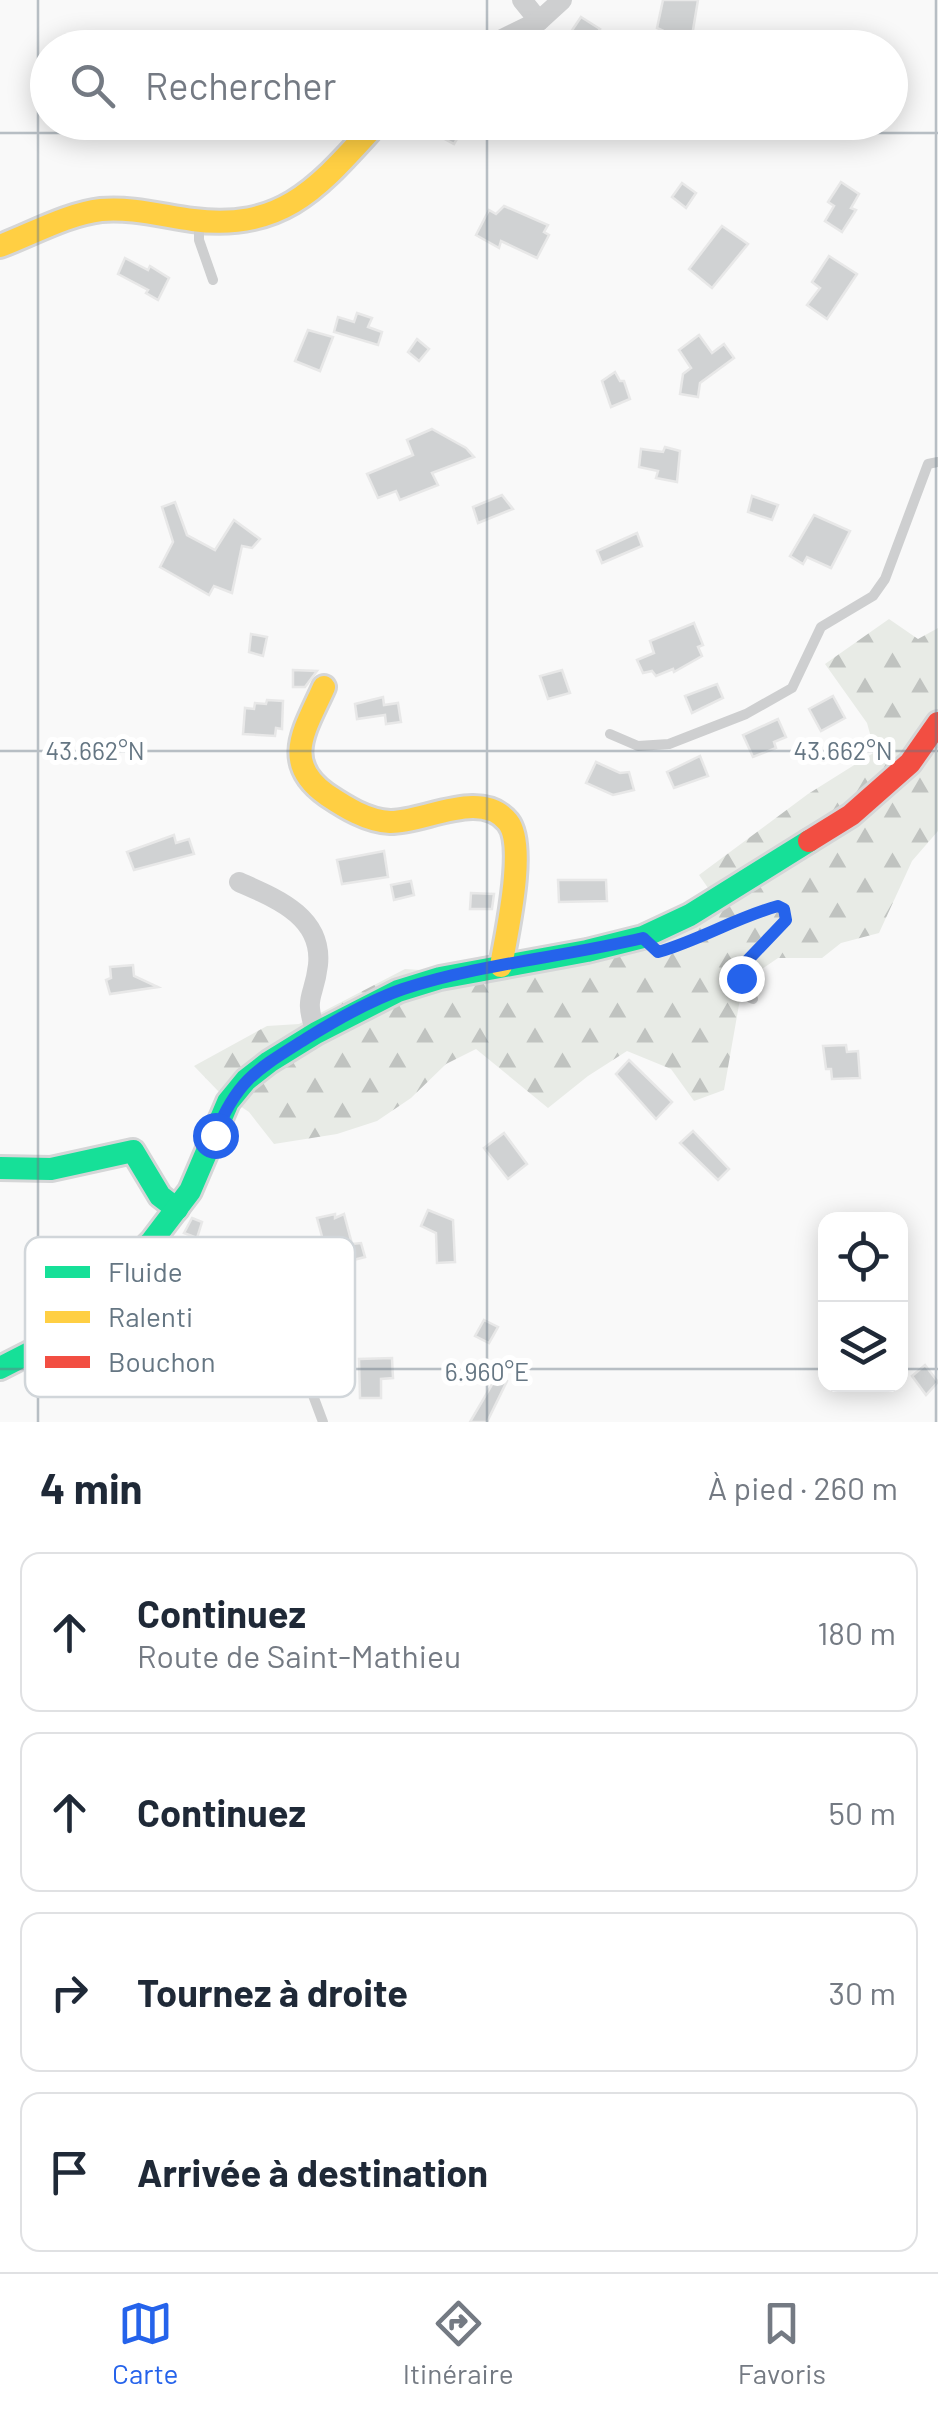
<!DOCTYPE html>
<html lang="fr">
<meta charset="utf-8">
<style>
:root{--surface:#fff;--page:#f6f6f7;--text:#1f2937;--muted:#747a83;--line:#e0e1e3;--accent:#2563eb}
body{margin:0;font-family:Barlow,sans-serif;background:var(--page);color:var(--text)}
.controls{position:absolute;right:30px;bottom:30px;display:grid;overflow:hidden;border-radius:20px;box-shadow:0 5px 25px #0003}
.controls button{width:90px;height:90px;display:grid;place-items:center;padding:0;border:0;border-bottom:2px solid var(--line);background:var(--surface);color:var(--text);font:50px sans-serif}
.stop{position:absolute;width:30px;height:30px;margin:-22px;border:8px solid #2563eb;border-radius:50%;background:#fff}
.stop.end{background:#2563eb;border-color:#fff;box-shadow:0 2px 10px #0008}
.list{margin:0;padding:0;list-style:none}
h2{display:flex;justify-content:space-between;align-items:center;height:130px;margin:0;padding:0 40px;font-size:42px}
h2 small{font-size:32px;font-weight:400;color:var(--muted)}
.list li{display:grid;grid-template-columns:65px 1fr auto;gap:30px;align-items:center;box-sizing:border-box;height:160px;margin:0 20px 20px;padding:0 20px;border:2px solid var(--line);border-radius:20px}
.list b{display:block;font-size:38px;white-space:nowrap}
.list p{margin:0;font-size:32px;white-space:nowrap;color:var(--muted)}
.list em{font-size:32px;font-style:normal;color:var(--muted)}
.icon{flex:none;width:55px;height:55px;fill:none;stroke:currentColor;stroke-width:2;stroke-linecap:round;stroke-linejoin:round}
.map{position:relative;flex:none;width:938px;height:1422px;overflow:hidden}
.search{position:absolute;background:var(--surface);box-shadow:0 5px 25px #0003;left:30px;right:30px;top:30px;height:110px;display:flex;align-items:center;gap:25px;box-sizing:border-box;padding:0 35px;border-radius:55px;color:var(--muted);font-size:38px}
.sheet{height:850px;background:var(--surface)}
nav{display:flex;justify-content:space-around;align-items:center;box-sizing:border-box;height:140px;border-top:2px solid var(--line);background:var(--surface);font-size:28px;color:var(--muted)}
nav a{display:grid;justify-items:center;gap:5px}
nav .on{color:var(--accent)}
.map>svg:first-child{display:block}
</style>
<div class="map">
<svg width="938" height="1422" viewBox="0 0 938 1422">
<defs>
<pattern id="forest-firs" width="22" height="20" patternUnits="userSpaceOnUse" patternTransform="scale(2.5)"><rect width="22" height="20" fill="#e8ebe6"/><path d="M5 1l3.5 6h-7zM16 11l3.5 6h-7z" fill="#c0c3c0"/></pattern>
</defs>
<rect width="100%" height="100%" fill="#f9f9f9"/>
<path fill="url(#forest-firs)" d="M 889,619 L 918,639 L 938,628 L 938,831 L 912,861 L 879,933 L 841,943 L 822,958 L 778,958 L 743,982 L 724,1090 L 694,1101 L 671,1069 L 627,1051 L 588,1076 L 548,1108 L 476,1049 L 446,1064 L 411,1098 L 377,1121 L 337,1134 L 274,1144 L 249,1112 L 219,1092 L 194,1066 L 267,1026 L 299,1024 L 405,969 L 496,975 L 722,908 L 699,875 L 808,794 L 875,752 L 867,723 L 825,664 Z"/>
<g fill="#d0d2d3" stroke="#e8e8e8" stroke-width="2.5">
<path d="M 663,0 L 698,0 L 690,48 L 668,44 L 670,34 L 657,28 Z"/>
<path d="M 581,17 L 600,29 L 587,48 L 560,48 Z"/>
<path d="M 413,122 L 467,122 L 454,144 Z"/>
<path d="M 841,182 L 859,194 L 851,208 L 856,210 L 842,232 L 825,221 L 834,206 L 828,202 Z"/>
<path d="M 682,183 L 696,193 L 686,208 L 672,197 Z"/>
<path d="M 504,206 L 548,225 L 544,232 L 549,235 L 537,258 L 501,241 L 499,248 L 476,235 L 489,210 L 496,214 Z"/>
<path d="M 722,226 L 748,244 L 712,288 L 689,269 Z"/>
<path d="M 829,256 L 857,274 L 827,319 L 807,305 L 820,288 L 812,282 Z"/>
<path d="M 125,258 L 148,270 L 150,266 L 169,278 L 158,300 L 146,293 L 148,290 L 118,274 Z"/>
<path d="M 357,313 L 372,318 L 368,327 L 382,332 L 378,345 L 334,332 L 338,317 L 354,322 Z"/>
<path d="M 308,330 L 333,337 L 320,371 L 295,361 Z"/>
<path d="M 699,335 L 712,353 L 724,344 L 734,358 L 700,383 L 698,397 L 680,394 L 683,374 L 691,368 L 679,350 Z"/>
<path d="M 417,339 L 429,349 L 419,361 L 408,352 Z"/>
<path d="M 615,372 L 620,381 L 624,381 L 630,399 L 611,407 L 602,381 Z"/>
<path d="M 432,429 L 466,448 L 474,457 L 432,473 L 438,485 L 400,500 L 396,491 L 378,498 L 367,474 L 413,455 L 407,440 Z"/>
<path d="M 665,447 L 680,451 L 677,482 L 656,478 L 658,471 L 639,467 L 641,449 L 663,452 Z"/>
<path d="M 502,495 L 513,509 L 478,523 L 473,507 Z"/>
<path d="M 752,496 L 778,505 L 772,520 L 748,512 Z"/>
<path d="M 175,502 L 187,535 L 215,550 L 234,520 L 260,539 L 252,548 L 242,546 L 232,593 L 214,586 L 209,595 L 160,567 L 173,542 L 162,507 Z"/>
<path d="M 814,515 L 850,531 L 831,568 L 807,557 L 803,564 L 790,556 Z"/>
<path d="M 637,533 L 642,546 L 602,563 L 597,551 Z"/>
<path d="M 694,623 L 703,645 L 698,647 L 702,656 L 674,672 L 673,669 L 656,676 L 652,671 L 643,673 L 637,660 L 654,653 L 650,641 Z"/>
<path d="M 251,634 L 267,637 L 263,656 L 249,652 Z"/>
<path d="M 293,670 L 317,671 L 305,687 L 293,687 Z"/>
<path d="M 562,670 L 570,693 L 548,699 L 540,676 Z"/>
<path d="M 717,684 L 723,698 L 692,713 L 685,696 Z"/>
<path d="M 833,696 L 845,718 L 821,731 L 809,709 Z"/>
<path d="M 383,697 L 384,705 L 398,703 L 401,722 L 386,724 L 385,715 L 357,719 L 355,704 Z"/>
<path d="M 267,700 L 283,701 L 282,729 L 276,728 L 275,736 L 243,734 L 245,708 L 254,709 L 255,703 L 266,704 Z"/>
<path d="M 778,719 L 786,737 L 774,742 L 776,748 L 753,757 L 743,735 Z"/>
<path d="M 700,756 L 708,776 L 674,788 L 667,772 Z"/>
<path d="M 596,762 L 620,773 L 629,772 L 634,790 L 613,795 L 586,783 Z"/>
<path d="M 174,835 L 176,843 L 189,839 L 194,854 L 134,870 L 127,852 Z"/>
<path d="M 384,851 L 388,877 L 342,884 L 337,860 Z"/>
<path d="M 558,880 L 606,880 L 607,901 L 559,902 Z"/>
<path d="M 411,881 L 414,895 L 394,900 L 391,885 Z"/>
<path d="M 471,893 L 494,894 L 492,909 L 470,909 Z"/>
<path d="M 133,965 L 134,976 L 158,987 L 110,994 L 106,980 L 111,978 L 110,967 Z"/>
<path d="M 846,1045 L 847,1052 L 858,1051 L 860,1078 L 832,1079 L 831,1069 L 826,1069 L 823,1046 Z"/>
<path d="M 629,1060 L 672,1102 L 656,1119 L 616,1074 Z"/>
<path d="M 693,1131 L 729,1169 L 718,1180 L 680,1143 Z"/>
<path d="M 504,1133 L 527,1164 L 508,1179 L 484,1148 Z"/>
<path d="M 428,1210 L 453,1220 L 455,1262 L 437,1263 L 436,1233 L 421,1226 Z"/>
<path d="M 335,1214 L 335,1218 L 344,1214 L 352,1244 L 361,1243 L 365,1257 L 330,1266 L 317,1218 Z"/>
<path d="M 192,1218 L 202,1222 L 197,1238 L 184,1233 Z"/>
<path d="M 484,1320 L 498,1327 L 489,1343 L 475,1336 Z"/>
<path d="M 392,1358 L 393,1378 L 381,1379 L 381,1398 L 360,1398 L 359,1359 Z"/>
<path d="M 925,1365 L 938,1382 L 926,1395 L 912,1376 Z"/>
<path d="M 497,1376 L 507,1381 L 487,1422 L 470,1422 Z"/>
</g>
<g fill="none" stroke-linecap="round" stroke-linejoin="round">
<g stroke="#d5d6d7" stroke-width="28">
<g id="fast">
<path d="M 0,1168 L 51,1169 L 133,1151 L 160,1196 L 177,1209"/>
<path d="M 0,1368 L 47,1344 L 152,1241 L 190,1191 L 228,1102 L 246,1080 L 269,1062 L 316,1033 L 398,991 L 440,978 L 587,951 L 643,937 L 690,915 L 809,841"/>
</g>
</g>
<g stroke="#d5d6d7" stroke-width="28">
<g id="slow">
<path d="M 0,246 C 32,234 67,214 101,210 C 131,207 163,216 193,220 C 285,232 321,184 378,122"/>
<path d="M 324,687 C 306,728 280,762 327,795 C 345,807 367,821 390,822 C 423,823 481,788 508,822 C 527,846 506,936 501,966"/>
</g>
</g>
<g stroke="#d5d6d7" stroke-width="28">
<path id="jam" d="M 809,841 L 851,815 L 910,763 L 938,723"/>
</g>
<g stroke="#cecfd0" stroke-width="10">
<path d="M 199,221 L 199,240 L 213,280"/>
<path d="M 610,734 L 638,746 L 669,744 L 746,714 L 792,688 L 821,627 L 873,596 L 885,579 L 928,464 L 938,462"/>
<path d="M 643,938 L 658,952 C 700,940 737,917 779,906 L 784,909 L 786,920 C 761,945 738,958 744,995 L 753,999"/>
<path d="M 153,1241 C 192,1255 251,1264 277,1299 L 323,1422"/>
</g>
<g stroke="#cecfd0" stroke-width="20">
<path d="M 522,0 L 539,21"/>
<path d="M 484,48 L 539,21 L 562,0"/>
<path d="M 239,882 C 275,898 323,916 318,965 C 314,1000 303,994 316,1033"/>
</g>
<use href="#fast" stroke="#16e098" stroke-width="22"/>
<use href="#slow" stroke="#ffcf43" stroke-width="22"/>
<use href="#jam" stroke="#f24e42" stroke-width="22"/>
</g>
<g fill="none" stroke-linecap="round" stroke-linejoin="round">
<path stroke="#2563eb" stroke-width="12" d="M 215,1135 C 237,1079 258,1069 307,1038 C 336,1020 371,1000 403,989 C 480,964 563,957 643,938 L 658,952 C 700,940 737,917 778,906 L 784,909 L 786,920 L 746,962 L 741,978"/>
</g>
<path fill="none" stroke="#657683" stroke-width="2.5" stroke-opacity="0.45" d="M 38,0 L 38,1422M 487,0 L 487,48M 936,0 L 936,1422M 487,122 L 487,1422M 0,133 L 938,133M 0,751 L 938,751M 0,1369 L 826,1369M 900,1369 L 938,1369"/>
<rect x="25" y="1237" width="330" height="160" rx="15" fill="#fff" stroke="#d1d6da" stroke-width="2.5"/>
<rect x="45" y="1266" width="45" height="12" fill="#16e098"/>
<rect x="45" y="1311" width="45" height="12" fill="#ffcf43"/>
<rect x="45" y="1356" width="45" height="12" fill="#f24e42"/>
<g font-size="28" fill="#657683">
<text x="108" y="1282">Fluide</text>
<text x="108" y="1327">Ralenti</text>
<text x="108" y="1372">Bouchon</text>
</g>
<g font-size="25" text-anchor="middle" fill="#657683" stroke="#fff" stroke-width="10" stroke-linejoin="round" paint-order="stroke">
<text x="95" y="760">43.662°N</text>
<text x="843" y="760">43.662°N</text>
<text x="487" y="1381">6.960°E</text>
</g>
</svg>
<div class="controls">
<button><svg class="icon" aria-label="locate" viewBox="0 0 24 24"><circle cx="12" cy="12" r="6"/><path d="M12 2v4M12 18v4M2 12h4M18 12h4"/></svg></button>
<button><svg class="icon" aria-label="layers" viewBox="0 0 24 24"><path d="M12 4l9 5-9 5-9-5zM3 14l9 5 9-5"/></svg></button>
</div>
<div class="stop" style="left:215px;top:1135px"></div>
<div class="stop end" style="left:741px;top:978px"></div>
<div class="search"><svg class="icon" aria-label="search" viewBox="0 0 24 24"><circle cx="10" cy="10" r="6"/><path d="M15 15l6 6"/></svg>Rechercher</div>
</div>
<section class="sheet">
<h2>4 min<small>À pied · 260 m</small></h2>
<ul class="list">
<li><svg class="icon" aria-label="ahead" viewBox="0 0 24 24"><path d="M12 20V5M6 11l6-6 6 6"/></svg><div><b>Continuez</b><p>Route de Saint-Mathieu</p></div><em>180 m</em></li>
<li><svg class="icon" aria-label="ahead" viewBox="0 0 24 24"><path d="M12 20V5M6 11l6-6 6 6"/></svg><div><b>Continuez</b></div><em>50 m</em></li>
<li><svg class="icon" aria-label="right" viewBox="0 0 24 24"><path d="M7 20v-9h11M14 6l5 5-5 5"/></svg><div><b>Tournez à droite</b></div><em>30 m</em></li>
<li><svg class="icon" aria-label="arrive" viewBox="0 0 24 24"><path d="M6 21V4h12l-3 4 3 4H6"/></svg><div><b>Arrivée à destination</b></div></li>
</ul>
</section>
<nav>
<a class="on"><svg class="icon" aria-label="map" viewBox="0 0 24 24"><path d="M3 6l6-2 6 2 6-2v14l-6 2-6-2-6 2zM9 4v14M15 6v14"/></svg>Carte</a>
<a><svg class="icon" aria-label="directions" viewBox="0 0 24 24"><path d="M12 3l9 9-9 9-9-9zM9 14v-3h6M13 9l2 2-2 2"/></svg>Itinéraire</a>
<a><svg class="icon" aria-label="saved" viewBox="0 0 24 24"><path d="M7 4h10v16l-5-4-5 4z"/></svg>Favoris</a>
</nav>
